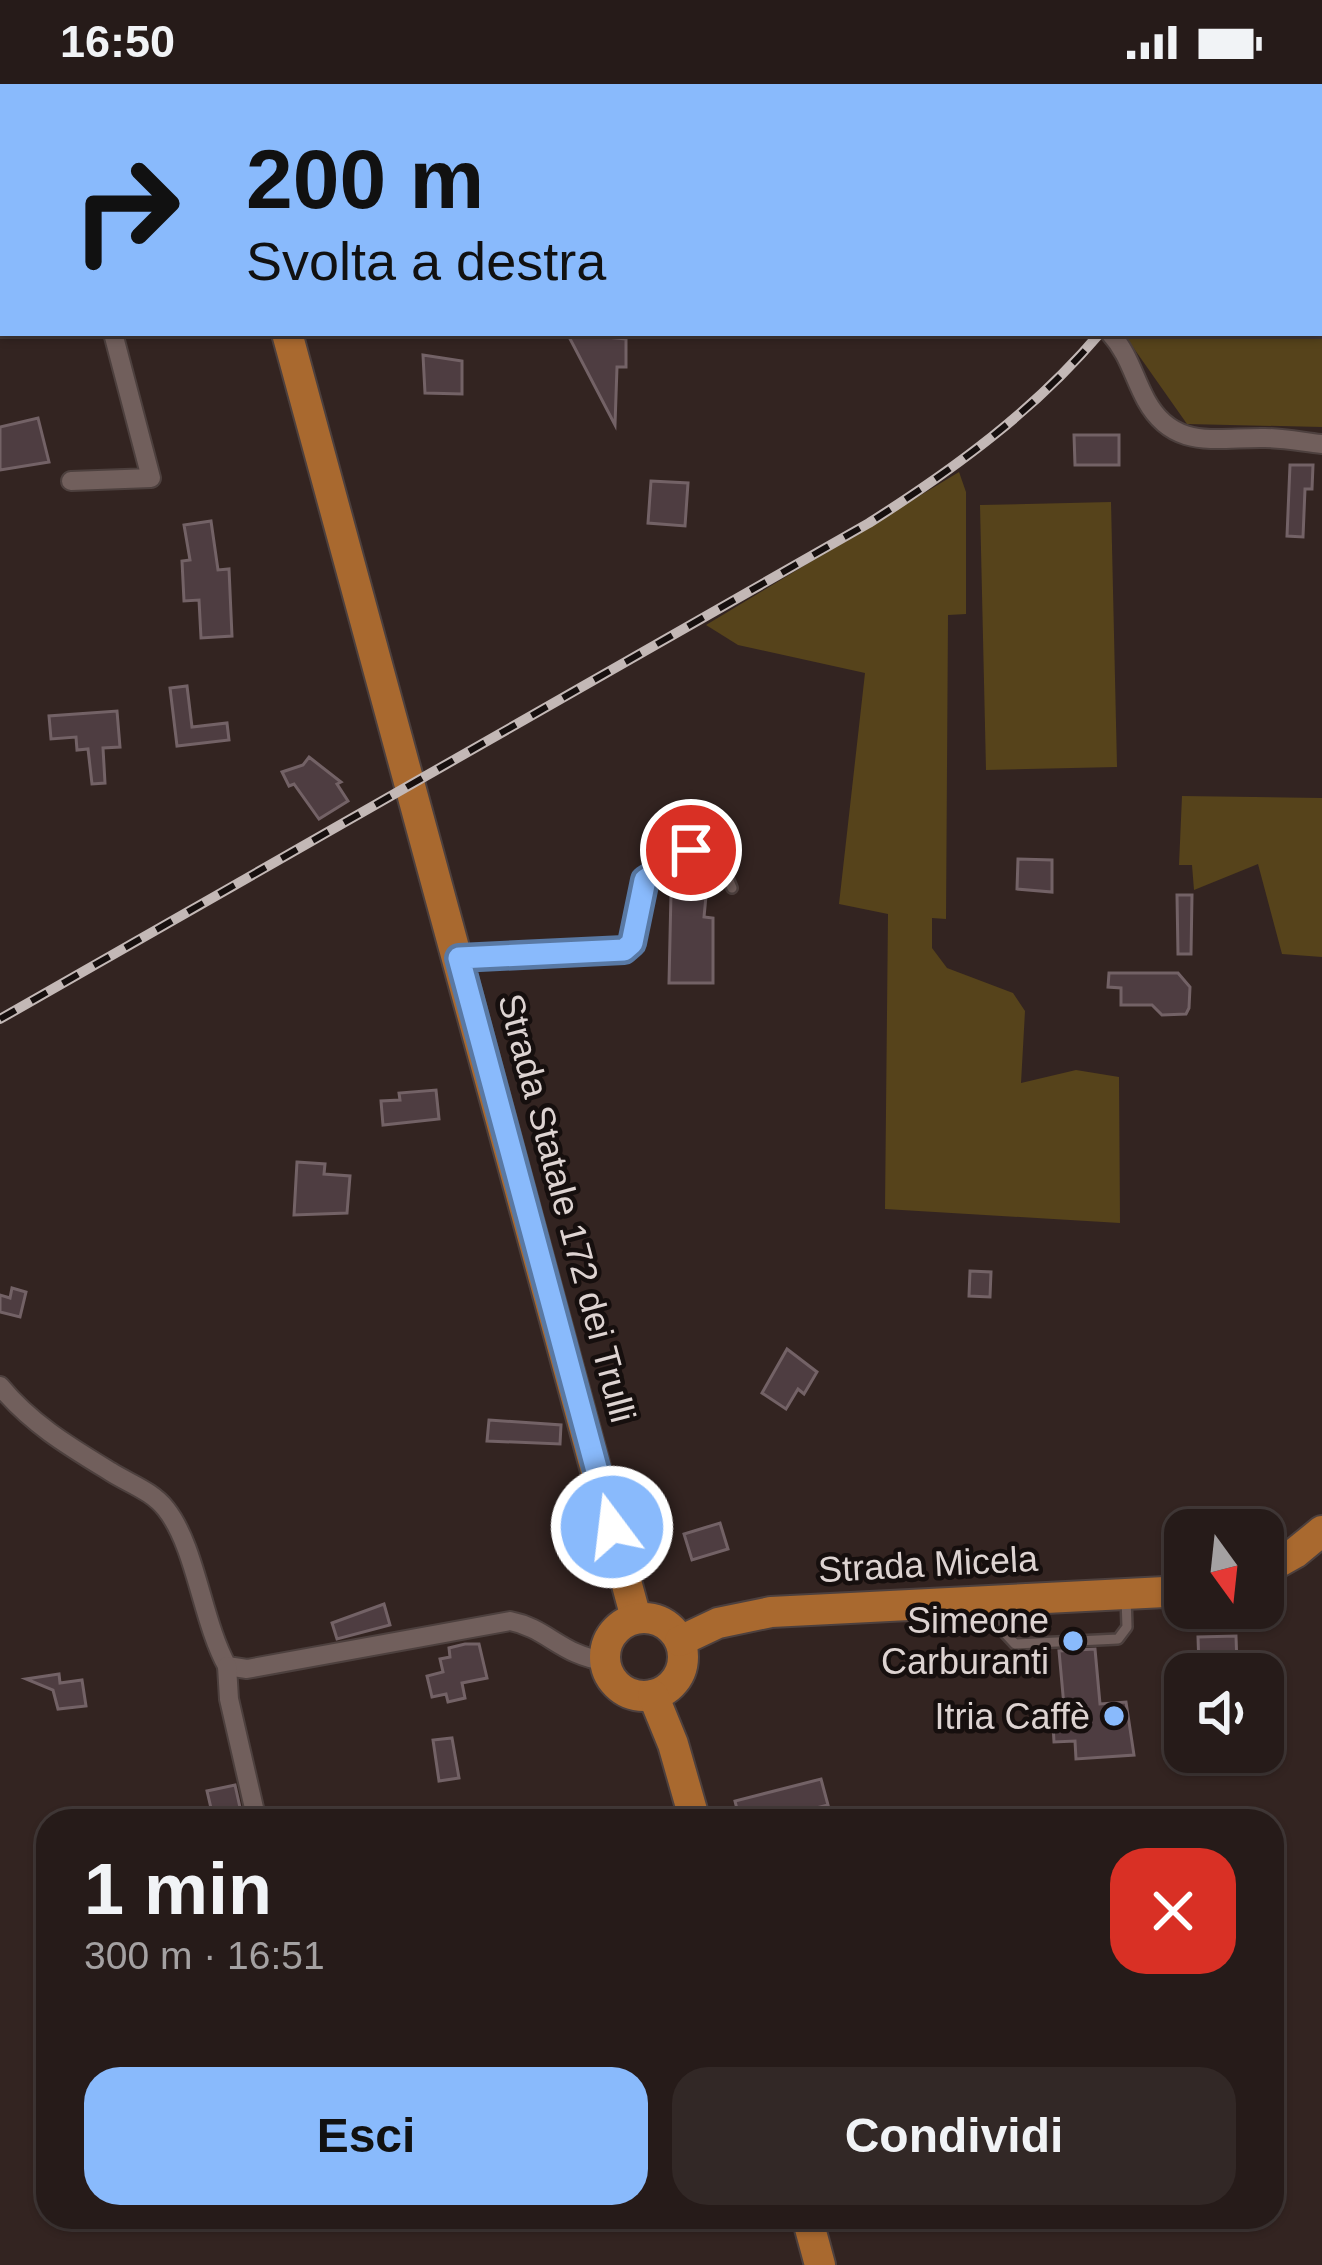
<!DOCTYPE html>
<html lang="it">
<meta charset="utf-8">
<style>
body{margin:0;font-family:Arial,sans-serif;background:#322826;color:#f1f3f6;height:100vh;display:flex;flex-direction:column;font-size:45px;white-space:nowrap}
*{box-sizing:border-box;margin:0}
p{font-size:39px;color:#a4a1a2}
.icon{flex:none;width:66px;height:66px;fill:none;stroke:currentColor;stroke-width:2;stroke-linecap:round;stroke-linejoin:round}
.map{position:relative;flex:1;overflow:hidden}
.details{position:absolute;left:36px;top:1725px;width:1248px;height:420px;display:flex;flex-direction:column;background:#261b19;border-radius:36px;box-shadow:0 3px 9px #0004,0 0 0 3px #423938}
.details>*{flex:none}
.hud{position:absolute;left:0px;top:0px;width:1323px;height:252px;box-shadow:0 3px 9px #0004,0 0 0 3px #423938;background:#89bafc;color:#111;overflow:hidden}
.needle{width:78px;rotate:165deg}
.fabs{position:absolute;left:1164px;top:1425px;display:grid;gap:24px}
.fabs a{display:grid;place-items:center;width:120px;height:120px;border-radius:24px;background:#261b19;box-shadow:0 3px 9px #0004,0 0 0 3px #423938;font-size:60px}
.pin{position:absolute;display:grid;place-items:center;width:102px;height:102px;color:#fff;margin:-51px;border:6px solid #fff;border-radius:50%;box-shadow:0 3px 12px #0007}
.me{position:absolute;width:132px;margin:-66px;rotate:345deg;stroke-linejoin:round;filter:drop-shadow(0 0 9px #0008)}
.turn{display:flex;align-items:center;gap:42px;height:252px;padding:0 48px;font-size:54px}
.turn .icon{width:156px;height:156px;stroke-width:2.5}
.turn b{display:block;font-size:84px;line-height:102px}
.round{display:grid;place-items:center;flex:none;width:126px;height:126px;border-radius:36px;background:#322826}
.summary{display:flex;align-items:center;justify-content:space-between;height:204px;padding:0 48px}
h1{font-size:72px;font-weight:700;line-height:90px}
.button{display:flex;gap:24px;margin-top:auto;padding:24px 48px}
.button a{flex:1;height:138px;border-radius:36px;background:#89bafc;color:#111;font-size:48px;font-weight:700;line-height:138px;text-align:center}
.button a+a{background:#322826;color:#f1f3f6}
.status{display:flex;justify-content:space-between;align-items:center;height:84px;padding:0 60px;background:#261b19;direction:ltr}
.status svg{height:33px;fill:currentColor}
.map>svg:first-child{display:block}
.green{fill:#56431b}
.building{fill:#4e3d41;stroke:#736266;stroke-width:3}
.lines{fill:none;stroke-linecap:round;stroke-linejoin:round}
.service-casing{stroke:#4d403e;stroke-width:14}
.minor-casing{stroke:#4d403e;stroke-width:22}
.primary-casing{stroke:#4d403e;stroke-width:34}
.service{stroke:#715f5c;stroke-width:9}
.minor{stroke:#715f5c;stroke-width:18}
.primary{stroke:#a9692f;stroke-width:30}
.rail-casing{stroke:#c3b8b6;stroke-width:10}
.rail{stroke:#160f0e;stroke-width:6;stroke-dasharray:18;stroke-linecap:butt}
.route-casing{stroke:#5979a4;stroke-width:30}
.route{stroke:#89bafc;stroke-width:21}
.poi-dot{fill:#89bafc;stroke:#160f0e;stroke-width:4.5}
.labels{text-anchor:middle;dominant-baseline:central;stroke-width:9;stroke-linejoin:round;paint-order:stroke}
.street-label{font-size:36px;fill:#ddd3d1;stroke:#160f0e}
.poi-label{font-size:36px;fill:#ddd3d1;stroke:#160f0e;text-anchor:end}
</style>
<div class="status"><b>16:50</b><svg viewBox="0 0 49 12"><path d="M0 12V9h3v3zM5 12V6h3v6zM10 12V3h3v9zM15 12V0h3v12zM26 1h20v11H26zM47 4h2v5h-2z"/></svg></div>
<div class="map">
<svg width="1322" height="2181" viewBox="0 0 1322 2181">
<rect width="100%" height="100%" fill="#332421"/>
<g class="green">
<path d="M823,0H1241L824,3Z"/>
<path d="M1254,0H1322V343L1187,340L1123,249H1320V3H1253Z"/>
<path d="M959,388L966,408V530L948,531L946,835L932,834V864L947,884L1013,909L1025,927L1021,999L1076,986L1119,993L1120,1139L885,1125L888,830L839,820L865,589L738,561L706,541Z"/>
<path d="M1111,418L1117,683L986,686L980,421Z"/>
<path d="M1182,712L1322,714V873L1282,870L1258,780L1194,806L1192,781H1179Z"/>
</g>
<g class="building">
<path d="M567,249L626,255V283H617L615,341Z"/>
<path d="M423,271L462,277V310L425,309Z"/>
<path d="M38,334L49,378L0,386V343Z"/>
<path d="M1074,351H1119V381H1075Z"/>
<path d="M1290,381H1313L1312,405H1305L1303,453L1287,452Z"/>
<path d="M651,397L688,399L685,442L648,439Z"/>
<path d="M211,437L218,486L229,485L232,552L201,554L199,516L184,517L182,477L190,476L184,441Z"/>
<path d="M187,602L192,643L227,639L229,656L177,662L170,604Z"/>
<path d="M117,627L120,663L103,664L105,699L92,700L88,665L77,666L76,653L51,655L49,632Z"/>
<path d="M309,673L341,698L337,700L348,717L319,735L294,700L289,702L282,688L303,681Z"/>
<path d="M1018,775L1052,776V808L1017,805Z"/>
<path d="M671,809L706,812L704,833L713,834V899H669Z"/>
<path d="M1177,811H1192L1191,870H1178Z"/>
<path d="M1109,889H1178L1190,903L1189,924L1186,930L1162,931L1152,921H1121V904L1108,903Z"/>
<path d="M436,1006L439,1035L383,1041L381,1017L400,1016L399,1009Z"/>
<path d="M297,1078L325,1080L324,1090L350,1092L347,1129L294,1131Z"/>
<path d="M970,1187L991,1188L990,1213L969,1212Z"/>
<path d="M12,1204L26,1208L20,1233L0,1228V1211L10,1214Z"/>
<path d="M787,1265L817,1288L804,1310L798,1305L786,1325L762,1309Z"/>
<path d="M489,1336L561,1341L560,1360L487,1357Z"/>
<path d="M720,1439L728,1465L692,1476L684,1450Z"/>
<path d="M384,1520L390,1541L337,1555L332,1539Z"/>
<path d="M1236,1552L1237,1581L1199,1582L1198,1553Z"/>
<path d="M465,1560H479L487,1594L462,1599L465,1614L448,1618L446,1610L432,1613L427,1592L443,1588L440,1575L450,1573L449,1564Z"/>
<path d="M1095,1565L1100,1620L1126,1618L1134,1671L1076,1675L1075,1657L1054,1658L1052,1622H1064L1059,1567Z"/>
<path d="M59,1590L60,1599L82,1596L86,1622L58,1625L53,1606L26,1595Z"/>
<path d="M452,1654L459,1694L439,1697L433,1656Z"/>
<path d="M821,1695L828,1721L765,1737H740L735,1717Z"/>
<path d="M235,1701L243,1737H214L207,1707Z"/>
</g>
<g class="lines">
<defs>
<g id="service">
<path d="M465,874L624,866L632,859L645,796L691,766L717,768L732,804"/>
<path d="M1000,1520L1003,1547L1015,1560L1118,1555L1127,1543L1126,1513"/>
</g>
<g id="minor">
<path d="M796,0L798,3"/>
<path d="M1110,249C1129,270 1133,292 1146,316C1174,367 1216,353 1265,354C1284,354 1303,358 1322,360"/>
<path d="M71,397L151,394L113,249"/>
<path d="M0,1302C31,1340 70,1363 111,1388C130,1400 152,1407 166,1425C196,1463 202,1537 227,1582L247,1585L510,1537C547,1544 562,1572 605,1577"/>
<path d="M227,1582L229,1615L257,1737"/>
</g>
<g id="primary">
<path d="M14,0L19,3"/>
<path d="M287,249L636,1534"/>
<path d="M1263,1487L1295,1469L1322,1447"/>
<circle cx="644" cy="1573" r="39"/>
<path d="M680,1557L718,1539L771,1528L1185,1507"/>
<path d="M653,1611L673,1660L695,1737"/>
<path d="M807,2133L820,2181"/>
</g>
</defs>
<use href="#service" class="service-casing"/>
<use href="#minor" class="minor-casing"/>
<use href="#primary" class="primary-casing"/>
<use href="#service" class="service"/>
<use href="#minor" class="minor"/>
<use href="#primary" class="primary"/>
<defs>
<g id="rail">
<path d="M1246,3L1247,0"/>
<path d="M0,935L869,439C954,385 1035,326 1100,249"/>
</g>
</defs>
<use href="#rail" class="rail-casing"/>
<use href="#rail" class="rail"/>
</g>
<g class="lines">
<defs>
<path id="route" d="M612,1443L459,874L624,866L632,859L645,796L691,766"/>
</defs>
<use href="#route" class="route-casing"/>
<use href="#route" class="route"/>
</g>
<g class="poi-dot">
<circle cx="1073" cy="1557" r="12"/>
<circle cx="1114" cy="1632" r="12"/>
</g>
<g class="labels">
<g class="street-label">
<text transform="translate(567 1124) rotate(75)">Strada Statale 172 dei Trulli</text>
<text transform="translate(928 1480) rotate(-3)">Strada Micela</text>
</g>
<g class="poi-label">
<text x="1049" y="1536">Simeone<tspan x="1049" dy="41">Carburanti</tspan></text>
<text x="1090" y="1632">Itria Caffè</text>
</g>
</g>
</svg>
<div class="fabs">
<a><svg class="needle" viewBox="-14 -14 28 28"><path d="M0-13l5 13h-10z" fill="#e53935"/><path d="M0 13l5-13h-10z" fill="#a4a1a2"/></svg></a>
<a><svg class="icon" aria-label="sound" viewBox="0 0 24 24"><path d="M4 9h4l5-4v14l-5-4H4zM17 9q2 3 0 6"/></svg></a>
</div>
<div class="pin" style="left:691px;top:766px;background:#d93025"><svg class="icon" aria-label="arrive" viewBox="0 0 24 24"><path d="M6 21V4h12l-3 4 3 4H6"/></svg></div>
<svg class="me" style="left:612px;top:1443px" viewBox="-20 -20 40 40"><circle r="17" fill="#89bafc" stroke="#fff" stroke-width="3"/><path d="M0-11L8 9 0 5-8 9z" fill="#fff"/></svg>
<div class="hud">
<div class="turn"><svg class="icon" aria-label="right" viewBox="0 0 24 24"><path d="M7 20v-9h11M14 6l5 5-5 5"/></svg><div><b>200 m</b>Svolta a destra</div></div>
</div>
<section class="details">
<div class="summary"><div><h1>1 min</h1><p>300 m · 16:51</p></div><a class="round" style="background:#d93025;color:#fff"><svg class="icon" aria-label="close" viewBox="0 0 24 24"><path d="M6 6l12 12M18 6L6 18"/></svg></a></div>
<div class="button"><a>Esci</a><a>Condividi</a></div>
</section>
</div>
